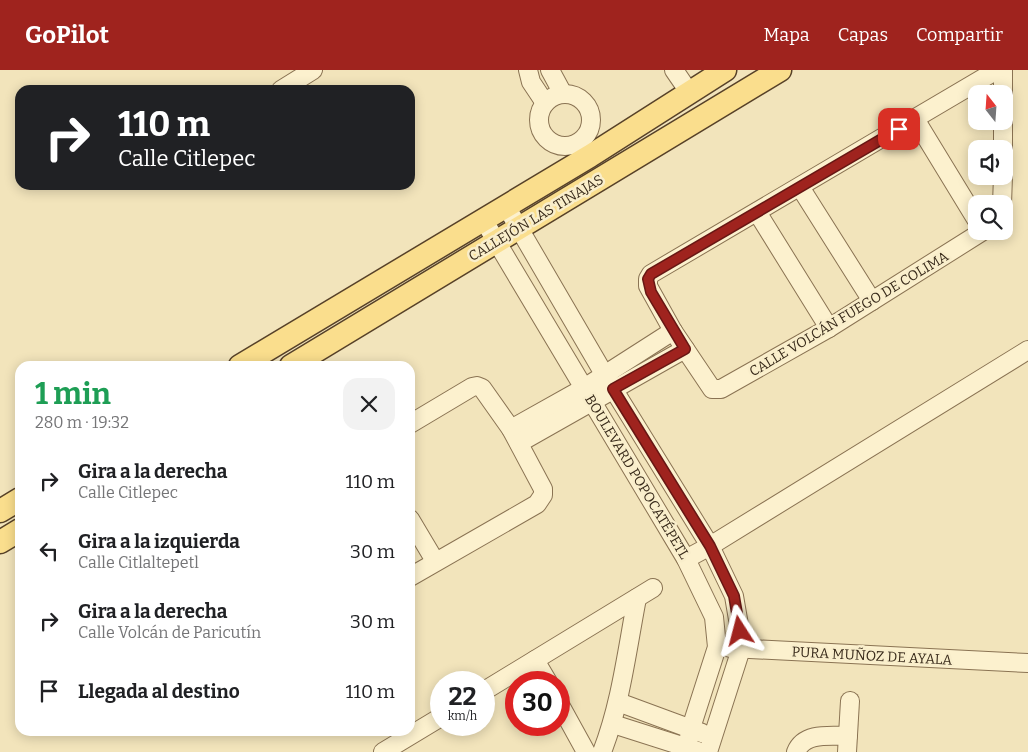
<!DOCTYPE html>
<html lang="es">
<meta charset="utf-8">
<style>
body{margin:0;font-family:Bitter,serif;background:#f2f2f2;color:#202124;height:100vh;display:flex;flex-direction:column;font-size:19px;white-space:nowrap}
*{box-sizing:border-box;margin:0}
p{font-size:16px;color:#757577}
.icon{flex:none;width:28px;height:28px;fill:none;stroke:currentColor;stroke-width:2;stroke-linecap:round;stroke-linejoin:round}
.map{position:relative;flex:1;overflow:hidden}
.drawer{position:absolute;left:15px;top:291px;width:400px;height:375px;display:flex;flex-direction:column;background:#fff;border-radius:15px;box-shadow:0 2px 12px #0003}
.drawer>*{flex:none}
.hud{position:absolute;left:15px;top:15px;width:400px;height:105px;border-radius:15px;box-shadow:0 2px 12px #0003;background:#202124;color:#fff;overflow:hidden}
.needle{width:32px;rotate:343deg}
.controls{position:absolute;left:968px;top:15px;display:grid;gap:10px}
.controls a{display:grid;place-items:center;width:45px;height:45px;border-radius:10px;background:#fff;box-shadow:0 2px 12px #0003;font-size:25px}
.speed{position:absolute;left:430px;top:601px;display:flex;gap:10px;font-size:25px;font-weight:700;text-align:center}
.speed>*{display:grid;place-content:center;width:65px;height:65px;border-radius:50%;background:#fff;box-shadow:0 2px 12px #0003;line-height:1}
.speed small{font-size:12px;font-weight:400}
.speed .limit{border:8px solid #d22;background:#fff;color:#111}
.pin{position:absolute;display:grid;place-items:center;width:42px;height:42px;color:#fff;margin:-21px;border-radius:10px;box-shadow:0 2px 8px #0006}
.me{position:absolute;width:55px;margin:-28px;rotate:351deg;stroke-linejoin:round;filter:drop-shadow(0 0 4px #0008)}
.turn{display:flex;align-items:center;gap:18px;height:105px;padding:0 20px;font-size:22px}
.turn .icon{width:65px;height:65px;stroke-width:2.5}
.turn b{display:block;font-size:35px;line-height:42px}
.round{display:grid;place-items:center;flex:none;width:52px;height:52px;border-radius:15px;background:#f2f2f2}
.head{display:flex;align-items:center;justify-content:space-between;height:85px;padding:0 20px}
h1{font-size:30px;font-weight:700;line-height:38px;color:#1e9e55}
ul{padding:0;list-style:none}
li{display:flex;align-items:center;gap:15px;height:70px;padding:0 20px}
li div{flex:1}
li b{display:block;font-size:19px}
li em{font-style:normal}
header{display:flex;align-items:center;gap:30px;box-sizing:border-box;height:70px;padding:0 25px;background:#9f231e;color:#fff}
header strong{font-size:24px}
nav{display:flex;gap:28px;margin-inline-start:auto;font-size:18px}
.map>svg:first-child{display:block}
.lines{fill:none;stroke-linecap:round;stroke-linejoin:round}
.minor-casing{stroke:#8a7353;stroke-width:20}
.major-casing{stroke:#574128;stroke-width:25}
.minor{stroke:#fcf1ce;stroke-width:18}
.major{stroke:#fade8d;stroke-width:22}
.route-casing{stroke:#671714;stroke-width:12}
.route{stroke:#9f231e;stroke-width:9}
.labels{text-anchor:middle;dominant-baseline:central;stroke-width:5;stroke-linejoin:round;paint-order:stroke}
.street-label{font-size:14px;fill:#382a1a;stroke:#f9eecb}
</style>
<header>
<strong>GoPilot</strong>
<nav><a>Mapa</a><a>Capas</a><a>Compartir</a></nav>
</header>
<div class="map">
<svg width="1028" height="682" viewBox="0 0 1028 682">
<rect width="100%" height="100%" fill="#f2e4bb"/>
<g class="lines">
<defs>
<g id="minor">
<path d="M528,0L531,12L545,33"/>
<path d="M550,0L563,24"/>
<path d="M674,0L689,22"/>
<path d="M281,20L313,0"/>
<path d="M1003,24V0"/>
<circle cx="565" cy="50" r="26"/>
<path d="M915,49L976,149"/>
<path d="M1003,79V51"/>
<path d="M800,117L872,231"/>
<path d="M1002,134L1003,106"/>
<path d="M506,136L604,304L710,476L734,526L740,561L741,579L708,682"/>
<path d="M757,142L829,258"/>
<path d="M483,149L686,489L714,547L717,577L691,658L686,682"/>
<path d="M983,161L829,258L721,319H712L673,261L648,216V209L651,204L997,0"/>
<path d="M410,354L472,317L477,316L482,318L511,359L543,419V425L537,434L410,507"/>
<path d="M511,359L584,318L673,261"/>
<path d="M519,373L685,279"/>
<path d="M410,449L435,491"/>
<path d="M686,489L710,476L1028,280"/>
<path d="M730,578L1028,593"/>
<path d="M535,590L548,612"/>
<path d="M484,621L653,518"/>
<path d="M618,632L702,663"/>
<path d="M559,633L586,682"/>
<path d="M613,654L698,681"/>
<path d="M383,682L441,647"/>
<path d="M602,682C621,633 627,580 637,528"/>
<path d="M796,682C804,662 830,666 848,666"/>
<path d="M847,682L850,631"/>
</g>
<g id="major">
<path d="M240,296L590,86L725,0"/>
<path d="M291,296L780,0"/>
<path d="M0,441L20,429"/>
<path d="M0,472L20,460"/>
</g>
</defs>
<use href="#minor" class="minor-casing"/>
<use href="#major" class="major-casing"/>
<use href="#minor" class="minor"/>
<use href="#major" class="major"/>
</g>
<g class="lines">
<defs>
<path id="route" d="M740,561L734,526L710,476L613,319L685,279L651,222L648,209L651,204L899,59"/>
</defs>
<use href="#route" class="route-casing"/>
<use href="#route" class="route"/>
</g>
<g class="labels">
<g class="street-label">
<text transform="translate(536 148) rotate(-31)">CALLEJÓN LAS TINAJAS</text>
<text transform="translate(849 244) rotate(-31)">CALLE VOLCÁN FUEGO DE COLIMA</text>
<text transform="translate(637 407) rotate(59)">BOULEVARD POPOCATÉPETL</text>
<text transform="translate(872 586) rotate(3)">PURA MUÑOZ DE AYALA</text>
</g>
</g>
</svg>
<div class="controls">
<a><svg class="needle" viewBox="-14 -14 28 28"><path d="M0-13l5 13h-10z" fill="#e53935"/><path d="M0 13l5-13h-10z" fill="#757577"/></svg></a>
<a><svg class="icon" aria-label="sound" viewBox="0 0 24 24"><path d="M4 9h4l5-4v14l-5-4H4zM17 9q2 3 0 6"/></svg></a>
<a><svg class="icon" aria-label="search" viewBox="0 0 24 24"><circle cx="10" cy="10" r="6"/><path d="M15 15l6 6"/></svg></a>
</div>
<div class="speed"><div>22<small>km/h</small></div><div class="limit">30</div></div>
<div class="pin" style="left:899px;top:59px;background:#d93025"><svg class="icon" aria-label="arrive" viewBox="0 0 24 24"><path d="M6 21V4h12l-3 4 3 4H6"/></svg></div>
<svg class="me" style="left:740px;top:561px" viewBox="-20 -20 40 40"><path d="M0-17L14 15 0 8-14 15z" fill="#9f231e" stroke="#fff" stroke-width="4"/></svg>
<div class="hud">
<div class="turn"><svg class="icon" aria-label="right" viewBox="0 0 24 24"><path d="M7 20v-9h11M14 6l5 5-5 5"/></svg><div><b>110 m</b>Calle Citlepec</div></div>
</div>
<section class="drawer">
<div class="head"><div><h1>1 min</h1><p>280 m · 19:32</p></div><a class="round"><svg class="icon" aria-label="close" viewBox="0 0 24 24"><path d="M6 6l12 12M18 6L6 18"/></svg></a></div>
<ul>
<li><svg class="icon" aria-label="right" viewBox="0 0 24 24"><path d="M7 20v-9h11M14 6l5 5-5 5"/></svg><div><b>Gira a la derecha</b><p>Calle Citlepec</p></div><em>110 m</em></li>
<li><svg class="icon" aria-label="left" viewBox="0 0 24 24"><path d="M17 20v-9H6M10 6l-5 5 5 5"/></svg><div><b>Gira a la izquierda</b><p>Calle Citlaltepetl</p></div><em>30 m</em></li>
<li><svg class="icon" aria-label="right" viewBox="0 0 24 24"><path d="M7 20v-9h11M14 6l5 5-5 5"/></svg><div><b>Gira a la derecha</b><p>Calle Volcán de Paricutín</p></div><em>30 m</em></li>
<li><svg class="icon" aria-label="arrive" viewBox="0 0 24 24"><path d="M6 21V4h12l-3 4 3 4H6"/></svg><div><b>Llegada al destino</b></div><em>110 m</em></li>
</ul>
</section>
</div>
